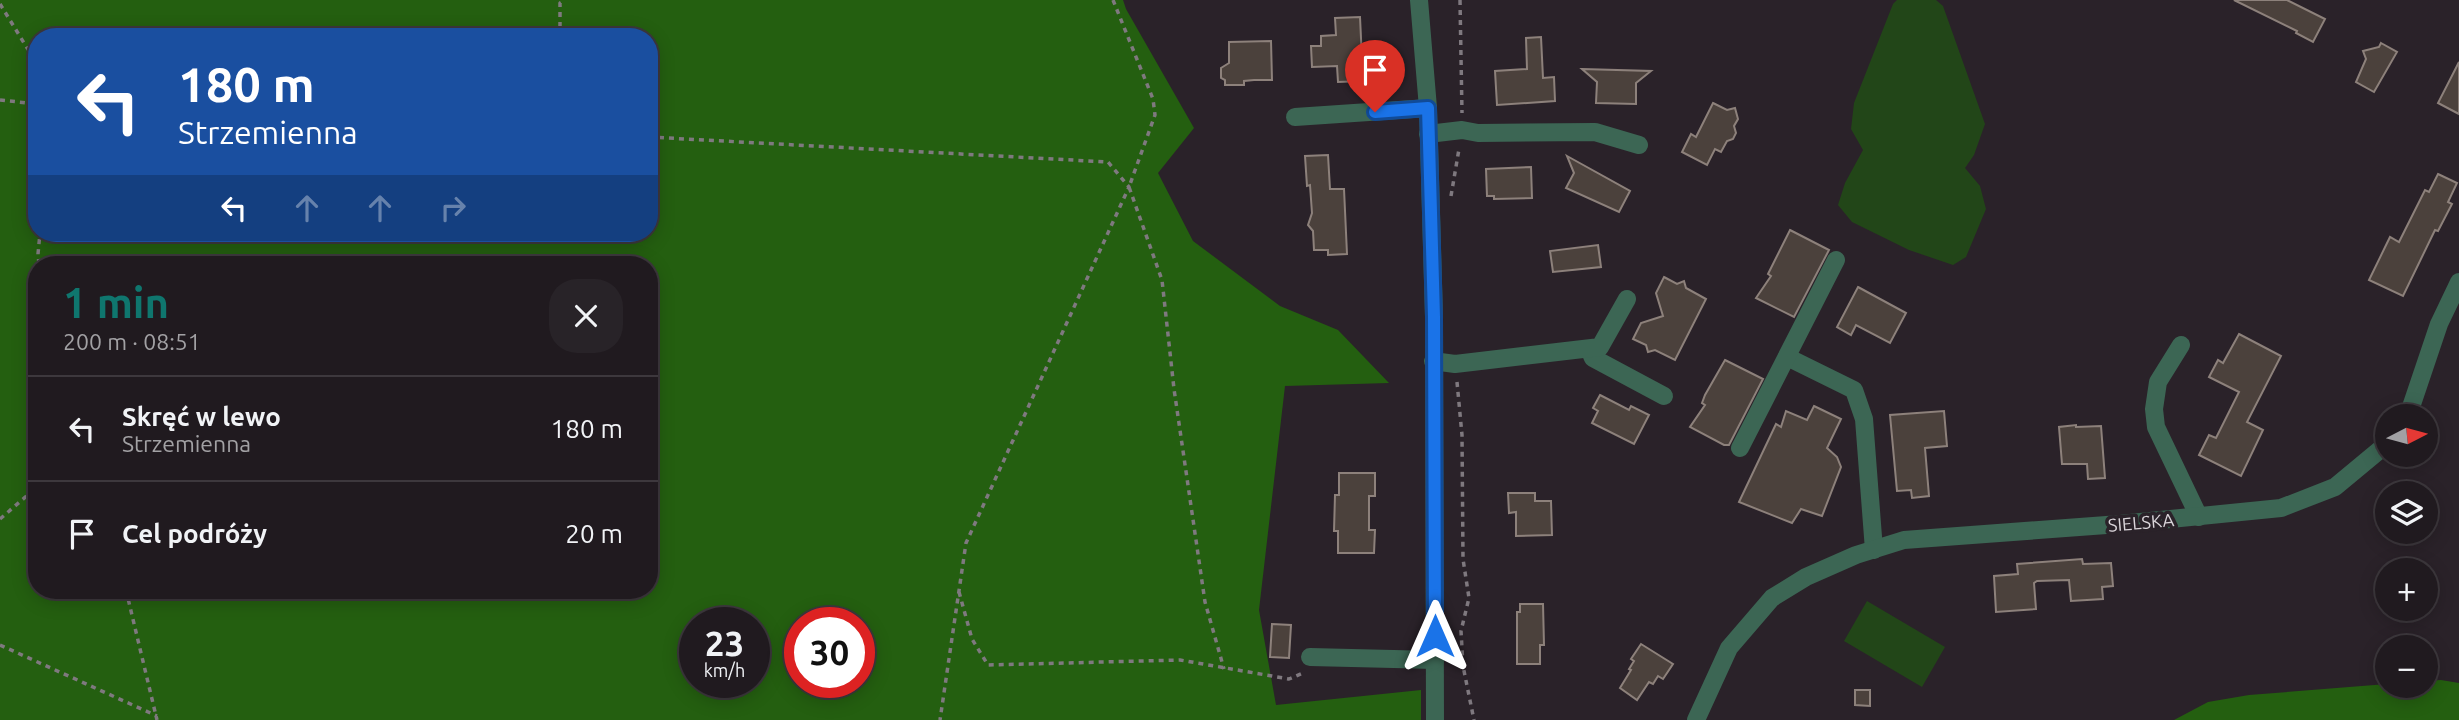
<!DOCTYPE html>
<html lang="pl">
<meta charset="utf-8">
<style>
body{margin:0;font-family:Ubuntu,sans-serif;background:#282328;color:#f1f3f6;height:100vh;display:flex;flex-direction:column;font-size:26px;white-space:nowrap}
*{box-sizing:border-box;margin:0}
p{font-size:23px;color:#a2a1a4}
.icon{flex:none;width:38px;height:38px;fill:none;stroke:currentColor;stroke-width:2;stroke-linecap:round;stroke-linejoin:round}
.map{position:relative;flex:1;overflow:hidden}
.details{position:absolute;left:28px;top:256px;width:630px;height:343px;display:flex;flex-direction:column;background:#201a1f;border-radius:28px;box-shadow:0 4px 18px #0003,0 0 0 2px #3d383d}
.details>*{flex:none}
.guide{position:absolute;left:28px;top:28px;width:630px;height:214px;border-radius:28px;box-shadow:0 4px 18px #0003,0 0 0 2px #3d383d;background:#1a4fa0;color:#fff;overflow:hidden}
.needle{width:46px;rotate:84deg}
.controls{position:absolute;left:2375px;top:404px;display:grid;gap:14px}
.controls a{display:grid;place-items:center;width:63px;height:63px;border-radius:50%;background:#201a1f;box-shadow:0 4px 18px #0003,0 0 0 2px #3d383d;font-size:35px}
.speed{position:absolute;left:679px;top:607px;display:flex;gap:14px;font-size:35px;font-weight:700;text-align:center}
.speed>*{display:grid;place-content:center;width:91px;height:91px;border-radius:50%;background:#201a1f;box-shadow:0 4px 18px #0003,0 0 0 2px #3d383d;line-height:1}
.speed small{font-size:18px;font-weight:400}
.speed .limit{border:10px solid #d22;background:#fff;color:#111}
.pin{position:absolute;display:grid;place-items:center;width:60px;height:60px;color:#fff;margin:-72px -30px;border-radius:50% 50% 50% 0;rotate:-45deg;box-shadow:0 0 7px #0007}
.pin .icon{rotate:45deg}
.me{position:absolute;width:77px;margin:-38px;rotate:0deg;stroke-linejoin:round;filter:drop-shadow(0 0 5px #0008)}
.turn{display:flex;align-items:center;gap:24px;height:147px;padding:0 35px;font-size:32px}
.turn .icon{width:91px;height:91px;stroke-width:2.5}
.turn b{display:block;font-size:49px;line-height:60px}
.lanes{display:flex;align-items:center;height:66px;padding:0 35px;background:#0003;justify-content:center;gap:35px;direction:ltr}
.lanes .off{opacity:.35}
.round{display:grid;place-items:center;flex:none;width:74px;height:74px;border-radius:28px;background:#282328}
.headline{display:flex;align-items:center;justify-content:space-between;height:119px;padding:0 35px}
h1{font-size:42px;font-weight:700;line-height:52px;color:#0f766e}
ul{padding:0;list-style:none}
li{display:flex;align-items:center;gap:21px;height:105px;padding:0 35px;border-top:2px solid #3d383d}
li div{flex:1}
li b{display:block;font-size:26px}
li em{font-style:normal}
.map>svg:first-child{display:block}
.green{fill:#224618}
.forest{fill:#245f10;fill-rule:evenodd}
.building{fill:#4b413c;stroke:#8d817b;stroke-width:2}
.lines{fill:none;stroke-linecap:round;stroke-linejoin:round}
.path{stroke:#7f797f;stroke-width:3.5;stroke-dasharray:5 5;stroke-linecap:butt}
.minor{stroke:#3c6654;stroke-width:18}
.route-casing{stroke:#114b97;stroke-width:18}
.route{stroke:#1a73e8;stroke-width:12}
.labels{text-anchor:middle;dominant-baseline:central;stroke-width:7;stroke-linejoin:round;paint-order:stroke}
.street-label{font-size:18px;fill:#dad5da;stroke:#2a2229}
</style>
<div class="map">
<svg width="2459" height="720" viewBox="0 0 2459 720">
<rect width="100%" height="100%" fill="#2a2229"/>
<g class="green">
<path d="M1897,0H1936L1943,6L1985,124L1974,155L1965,168L1980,186L1986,209L1966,257L1953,265L1909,250L1852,222L1838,205L1845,183L1863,150L1851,129L1854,103L1893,4Z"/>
<path d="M1867,601L1945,647L1922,687L1844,641Z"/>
</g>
<g class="forest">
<path d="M0,0H1123L1126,9L1194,128L1158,173L1193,241L1280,306L1338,330L1389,383L1285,386L1259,610L1276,705L1421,690V720H0ZM37,37H649V233H37ZM37,264H649V590H37ZM695,623H754V682H695ZM800,623H859V682H800Z"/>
<path d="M2441,680L2459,683V720H2174L2208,702L2249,695L2387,684V686H2426V681Z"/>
</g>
<g class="building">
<path d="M2234,0H2287L2325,19L2313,42L2296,33L2297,31Z"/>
<path d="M1360,17L1363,81L1338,82L1337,66L1312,67L1311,46H1321V36L1336,35L1335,18Z"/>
<path d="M1541,37L1543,78L1554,77L1555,101L1497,105L1495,71L1527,69L1526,38Z"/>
<path d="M1271,41L1272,80H1254L1244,81V85H1225V80L1221,78V68L1229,63V42Z"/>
<path d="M2381,43L2397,52L2374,92L2356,82L2366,59L2363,51L2379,47Z"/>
<path d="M2459,62V114L2438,103Z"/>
<path d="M1582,69L1651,71L1636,83V104L1596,103L1597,82Z"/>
<path d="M1713,103L1727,110L1735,108L1738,119L1734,126L1736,133L1733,139L1727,141L1721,152L1715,149L1707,165L1682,152L1691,134L1696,137Z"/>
<path d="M1328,155L1330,189H1344L1347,254L1328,255V250H1314L1313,231L1308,225L1312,213L1310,185L1307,186L1305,156Z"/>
<path d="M1567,156L1630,191L1619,212L1566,188L1574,173Z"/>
<path d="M1531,167L1532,198L1494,199V196H1487L1486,169Z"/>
<path d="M2438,174L2457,183L2448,202L2452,204L2438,231L2435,230L2403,296L2369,280L2390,237L2399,242L2425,190L2429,192Z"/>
<path d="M1790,230L1829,250L1794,317L1756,298L1771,276L1768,274Z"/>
<path d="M1598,245L1601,267L1553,272L1550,251Z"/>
<path d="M1664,277L1677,284L1684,281L1686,288L1706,299L1675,360L1655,350L1648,352L1646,345L1633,339L1641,323L1663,316L1656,293Z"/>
<path d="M1858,287L1906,313L1890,343L1856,325L1851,335L1837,327Z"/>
<path d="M2239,334L2281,356L2247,422L2263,430L2241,476L2199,455L2209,435L2216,438L2239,392L2209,377L2218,360L2223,363Z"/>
<path d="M1725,360L1763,379L1729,445H1724L1690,427L1705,405L1702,403L1705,395Z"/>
<path d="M1600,395L1629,410L1631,406L1649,415L1634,444L1592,423L1598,411L1593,408Z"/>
<path d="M1814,406L1841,419L1827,448L1837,457L1841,467L1822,516L1801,509L1792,523L1739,502L1776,424L1781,427L1786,411L1807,420Z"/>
<path d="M1944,411L1947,446L1925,448L1929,496L1912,498L1911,490L1897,491L1890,415Z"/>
<path d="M2076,425V427L2101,426L2105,478L2088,479L2087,464H2062L2059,427Z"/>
<path d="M1339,473H1375V496H1369V530H1375L1374,553H1338V531H1334L1335,495H1339Z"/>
<path d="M1508,493H1535V501H1551L1552,535L1516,536V512L1509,513Z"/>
<path d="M2082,559L2083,564L2111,563L2113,586L2102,587L2103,599L2071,601L2069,580L2037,581L2034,583L2036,609L1996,612L1994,576L2018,574L2017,564Z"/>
<path d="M1520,604H1543L1544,645H1540V664H1517V612H1520Z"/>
<path d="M1272,624L1291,625L1289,658L1270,657Z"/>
<path d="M1641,644L1673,664L1663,679L1658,676L1653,684L1649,682L1637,700L1620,688L1631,670L1629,669L1634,661L1631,659Z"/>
<path d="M1855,690H1870V706L1855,705Z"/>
</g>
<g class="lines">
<g class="path">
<path d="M1113,0L1153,99L1155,115L1129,187L1162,280L1174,389L1205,602L1224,669"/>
<path d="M1460,0L1462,113"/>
<path d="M0,4L37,64"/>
<path d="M560,37V3L565,0"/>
<path d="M0,100L37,104"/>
<path d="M649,137L1108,162L1129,187L966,543L940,720"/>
<path d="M1451,196L1459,149"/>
<path d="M39,264L38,254L40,233"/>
<path d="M1457,382L1462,435L1463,559L1469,598L1461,631L1463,666L1474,720"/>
<path d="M0,519L37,487"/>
<path d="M126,590L157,720"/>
<path d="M959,592L972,639L988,665L1180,660L1289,679L1303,673"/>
<path d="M0,645L157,716"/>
</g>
<g class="minor">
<path d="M1419,0L1428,108L1434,317L1435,720"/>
<path d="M1295,117L1428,108"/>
<path d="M1428,134L1462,130L1478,133L1595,132L1639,145"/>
<path d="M2181,345L2158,382L2154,409L2156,427L2199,517"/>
<path d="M1589,349L1593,358L1664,396"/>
<path d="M1787,357L1854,390L1864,419L1874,550"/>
<path d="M1433,361L1455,364L1600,347L1627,299"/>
<path d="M2405,416L2410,410L2439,324L2459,282"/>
<path d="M1740,448L1836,260"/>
<path d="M1310,657L1435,660"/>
<path d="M1696,720L1729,648L1772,598L1806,577L1856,555L1904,540L2120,524L2281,508L2335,487L2382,448L2387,441"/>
</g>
</g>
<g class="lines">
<defs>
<path id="route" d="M1375,112L1428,108L1434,317L1435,636"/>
</defs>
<use href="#route" class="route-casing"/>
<use href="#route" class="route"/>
</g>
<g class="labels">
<g class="street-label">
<text transform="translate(2141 522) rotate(-5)">SIELSKA</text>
</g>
</g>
</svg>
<div class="controls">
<a><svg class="needle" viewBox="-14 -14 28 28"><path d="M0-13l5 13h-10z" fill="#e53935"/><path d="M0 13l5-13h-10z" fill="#a2a1a4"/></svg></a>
<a><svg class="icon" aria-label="layers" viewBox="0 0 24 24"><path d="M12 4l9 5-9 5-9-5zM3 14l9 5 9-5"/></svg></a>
<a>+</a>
<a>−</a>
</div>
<div class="speed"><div>23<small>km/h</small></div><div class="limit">30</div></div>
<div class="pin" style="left:1375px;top:112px;background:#d93025"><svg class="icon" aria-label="arrive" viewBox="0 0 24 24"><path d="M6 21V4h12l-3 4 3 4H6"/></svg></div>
<svg class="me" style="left:1435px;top:636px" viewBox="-20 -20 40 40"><path d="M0-17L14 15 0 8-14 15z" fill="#1a73e8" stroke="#fff" stroke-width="4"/></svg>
<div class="guide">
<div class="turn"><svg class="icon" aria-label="left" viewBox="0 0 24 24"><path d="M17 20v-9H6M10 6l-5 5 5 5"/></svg><div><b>180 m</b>Strzemienna</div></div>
<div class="lanes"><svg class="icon" aria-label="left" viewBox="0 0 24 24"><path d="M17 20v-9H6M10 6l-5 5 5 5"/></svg><svg class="icon off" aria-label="ahead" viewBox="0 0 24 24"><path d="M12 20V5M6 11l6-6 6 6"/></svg><svg class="icon off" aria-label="ahead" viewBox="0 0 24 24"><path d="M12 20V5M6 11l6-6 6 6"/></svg><svg class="icon off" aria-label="right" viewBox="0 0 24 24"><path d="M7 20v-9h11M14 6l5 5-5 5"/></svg></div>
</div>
<section class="details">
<div class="headline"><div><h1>1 min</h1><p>200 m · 08:51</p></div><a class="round"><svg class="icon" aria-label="close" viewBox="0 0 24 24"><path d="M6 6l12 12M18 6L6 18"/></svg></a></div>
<ul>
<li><svg class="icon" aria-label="left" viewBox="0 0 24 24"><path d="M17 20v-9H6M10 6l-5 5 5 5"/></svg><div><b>Skręć w lewo</b><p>Strzemienna</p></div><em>180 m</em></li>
<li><svg class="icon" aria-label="arrive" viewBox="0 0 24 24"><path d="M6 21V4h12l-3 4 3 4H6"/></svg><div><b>Cel podróży</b></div><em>20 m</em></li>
</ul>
</section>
</div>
